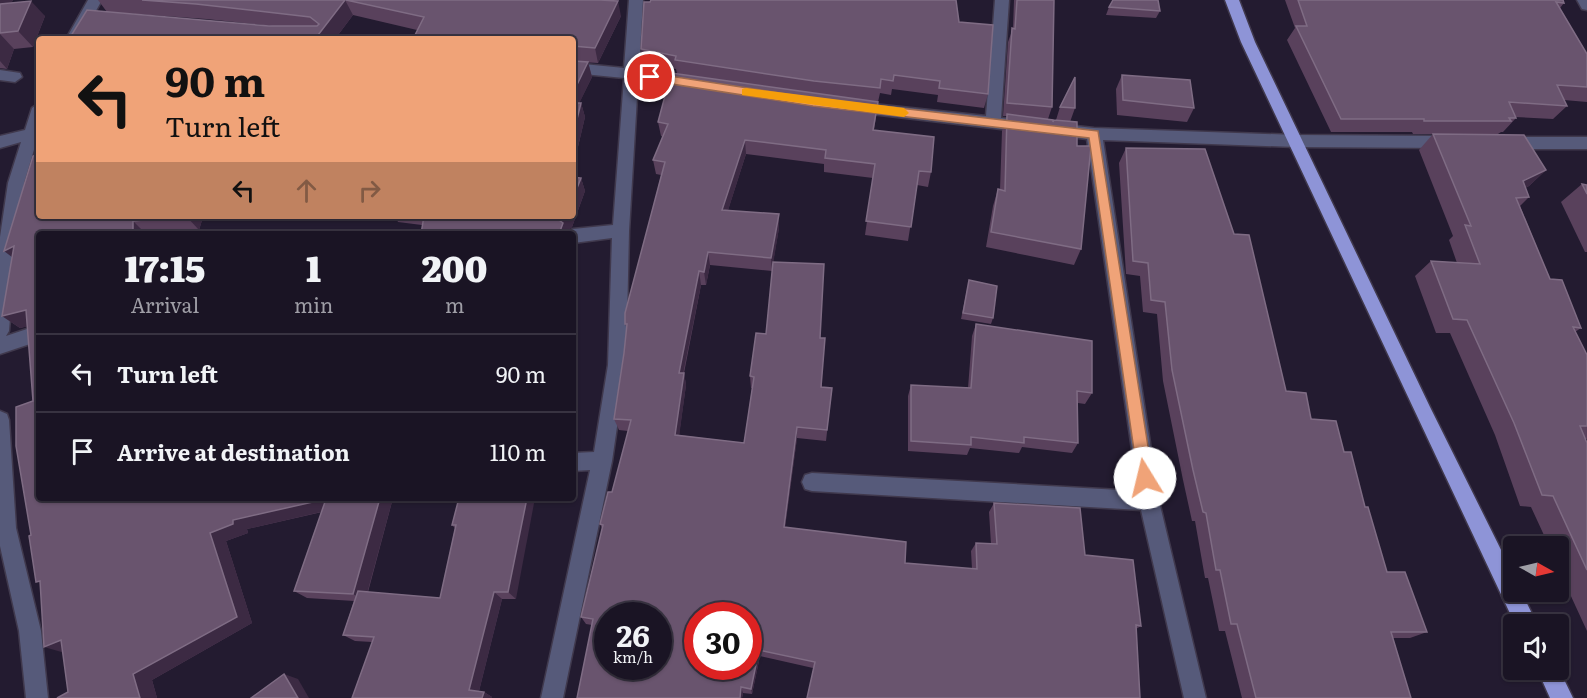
<!DOCTYPE html>
<style>
body{margin:0;font-family:Literata,serif;background:#231d2c;color:#f1f3f6;height:100vh;display:flex;flex-direction:column;font-size:22px;white-space:nowrap}
*{box-sizing:border-box;margin:0}
p{font-size:20px;color:#9f9ea6}
.icon{flex:none;width:33px;height:33px;fill:none;stroke:currentColor;stroke-width:2;stroke-linecap:round;stroke-linejoin:round}
.map{position:relative;flex:1;overflow:hidden}
.sheet{position:absolute;left:36px;top:231px;width:540px;height:270px;display:flex;flex-direction:column;background:#1a1424;border-radius:6px;box-shadow:0 2px 4px #0004,0 0 0 2px #383341}
.sheet>*{flex:none}
.guide{position:absolute;left:36px;top:36px;width:540px;height:183px;border-radius:6px;box-shadow:0 2px 4px #0004,0 0 0 2px #383341;background:#f0a378;color:#111;overflow:hidden}
.needle{width:39px;rotate:98deg}
.tools{position:absolute;left:1503px;top:536px;display:grid;gap:12px}
.tools a{display:grid;place-items:center;width:66px;height:66px;border-radius:6px;background:#1a1424;box-shadow:0 2px 4px #0004,0 0 0 2px #383341;font-size:30px}
.speed{position:absolute;left:594px;top:602px;display:flex;gap:12px;font-size:30px;font-weight:700;text-align:center}
.speed>*{display:grid;place-content:center;width:78px;height:78px;border-radius:50%;background:#1a1424;box-shadow:0 2px 4px #0004,0 0 0 2px #383341;line-height:1}
.speed small{font-size:15px;font-weight:400}
.speed .limit{border:9px solid #d22;background:#fff;color:#111}
.pin{position:absolute;display:grid;place-items:center;width:51px;height:51px;color:#fff;margin:-26px;border:3px solid #fff;border-radius:50%;box-shadow:0 2px 6px #0007}
.me{position:absolute;width:66px;margin:-33px;rotate:351deg;stroke-linejoin:round;filter:drop-shadow(0 0 4px #0008)}
.turn{display:flex;align-items:center;gap:21px;height:126px;padding:0 30px;font-size:27px}
.turn .icon{width:78px;height:78px;stroke-width:2.5}
.turn b{display:block;font-size:42px;line-height:51px}
.lanes{display:flex;align-items:center;height:57px;padding:0 30px;background:#0003;justify-content:center;gap:30px;direction:ltr}
.lanes .off{opacity:.35}
.eta{display:flex;justify-content:space-evenly;align-items:center;height:102px;text-align:center}
.eta b{font-size:36px;font-weight:800;line-height:42px}
ul{padding:0;list-style:none}
li{display:flex;align-items:center;gap:18px;height:78px;padding:0 30px;border-top:2px solid #383341}
li div{flex:1}
li b{display:block;font-size:22px}
li em{font-style:normal}
.map>svg:first-child{display:block}
.lines{fill:none;stroke-linecap:round;stroke-linejoin:round}
.minor-casing{stroke:#40394d;stroke-width:3}
.major-casing{stroke:#40394d;stroke-width:3}
.minor{fill:#565a7a;fill-rule:evenodd}
.major{fill:#8e94d7;fill-rule:evenodd}
.wall{fill:#59415c;fill-rule:evenodd}
.shaded-wall{fill:#3c2a43}
.building{fill:#69546e;stroke:#7f6c84;stroke-width:1.5;fill-rule:evenodd}
.route{fill:#f0a378;stroke:#9c6a4e;stroke-width:1.5}
.slow{fill:#f59e0b}
</style>
<div class="map">
<svg width="1587" height="698" viewBox="0 0 1587 698">
<rect width="100%" height="100%" fill="#231b30"/>
<g class="lines">
<defs>
<g id="minor">
<path d="M88,0H102L80,39H66Z"/>
<path d="M629,0H643L639,70L693,79L700,84L693,89L638,80L629,231L626,365L612,461L563,698H541L590,470L573,471V453L594,452L608,365L612,238L573,243V234H566L573,229L613,225L624,78L573,73V63L624,68Z"/>
<path d="M995,0H1009L1001,118L1094,128L1296,135L1449,136L1454,138L1457,142L1454,146L1449,148L1296,147L1103,140L1159,501L1206,698H1184L1141,510L812,491L805,489L802,482L805,475L812,473L1138,491L1087,139L854,112L847,107L854,102L986,116Z"/>
<path d="M1577,0H1587V10L1582,9Z"/>
<path d="M0,70L20,73L22,77L15,82L0,80Z"/>
<path d="M39,103V133L24,183L16,239L9,331L6,336L39,325V341L0,354V237L8,183L21,142L0,148V136L25,130L32,108Z"/>
<path d="M1506,137H1587V149H1506L1501,147L1498,143L1501,139Z"/>
<path d="M0,411L7,414L9,420L16,528L41,631L48,698H26L19,631L0,546Z"/>
</g>
<g id="major">
<path d="M1225,0H1239L1255,42L1430,407L1514,576V591H1521L1537,624H1515L1241,42Z"/>
<path d="M1558,667L1573,698H1550L1537,669H1558Z"/>
</g>
</defs>
<use href="#minor" class="minor-casing"/>
<use href="#major" class="major-casing"/>
<use href="#minor" class="minor"/>
<use href="#major" class="major"/>
</g>
<g class="wall">
<path d="M0,0H13L11,3L45,16L33,47L14,49L7,69L0,68Z"/>
<path d="M98,0H605L621,16L598,63L582,62H588L592,77L579,103H581L585,117L573,168V39L417,30L353,15L335,39L272,26L206,19L107,12Z"/>
<path d="M1014,0H1054L1052,107L1048,119L1053,122L1056,120L1060,107L1075,108L1070,122L1081,249L1074,265L986,247L993,206L998,189L1000,190L1002,131L1007,116H1003L1008,42L1013,28Z"/>
<path d="M1285,0H1563L1564,3L1560,8L1587,54V102L1564,100L1567,106L1553,119L1515,117L1516,118L1503,132H1501L1498,134L1546,170L1529,186L1525,188L1529,197L1520,206L1550,279L1581,328L1575,332L1587,355V439H1585L1587,443V631L1558,568V546H1549L1531,507L1520,506L1495,435L1450,333H1436L1415,276L1431,261L1457,263L1449,240L1453,236L1419,150L1433,134H1413L1412,132H1331L1287,40L1295,28Z"/>
<path d="M650,2L959,22L988,94L984,108L937,102L938,95L892,89L891,95L880,93L878,102H876V117L874,130L931,172L928,187L917,185L908,241L865,235L873,178L824,172V164L746,154L728,210L779,228L773,262L820,338L822,387L832,388L826,441L797,438L785,527L905,563L972,569L971,551L976,543L991,544L989,512L994,503L1085,555L1141,626L1136,629L813,668L760,656L752,694L743,693L742,698H577L592,625L586,624L581,617L602,528L600,524L612,492L628,431L619,430L614,419L624,353L627,329L625,324L661,175L656,174L653,160L663,137L661,136L658,122L677,74L676,69L644,64L641,49ZM773,262L766,334L750,376L751,388H752L744,443L679,435L686,385L684,373L701,285H706L710,265L772,271Z"/>
<path d="M1109,7L1160,11L1156,18L1106,15Z"/>
<path d="M1122,75L1194,108L1187,122L1117,115L1116,89Z"/>
<path d="M1126,148L1286,391L1344,452L1365,507L1387,572L1427,632L1410,638H1393L1411,698H1242L1225,631H1219L1208,578H1205L1195,521H1192L1183,480L1163,381L1157,314L1143,312L1140,276L1126,274L1119,163Z"/>
<path d="M39,155V216H228L227,218L203,217L199,230L149,234H39V498H393L368,592L440,598L455,528L452,525L459,498L516,599H502L479,691L484,692L492,697V698L372,642L355,641L343,635L354,601L307,598L294,591L322,512L247,529L248,533L226,541L252,623L152,680L157,698H57L68,692L63,653L40,584L31,535L33,401L28,326L20,328L2,316Z"/>
<path d="M581,178L585,191L572,227L566,232L422,225L398,222L395,216H573Z"/>
<path d="M1582,184L1587,185V252H1585L1561,202Z"/>
<path d="M969,280L993,318L991,324L961,319Z"/>
<path d="M976,324L1092,393L1085,404L1078,403V443L1072,453L1022,447L1019,453L970,448L967,455L908,451V396L911,385L968,388L972,336Z"/>
</g>
<g class="shaded-wall">
<path d="M0,0H13L1,21L0,20Z"/>
<path d="M345,0L353,15L335,39H315Z"/>
<path d="M31,1L45,16L33,47L18,31Z"/>
<path d="M618,1L621,16L598,63L595,48Z"/>
<path d="M0,34L14,49L7,69L0,61Z"/>
<path d="M588,62L592,77L573,116V93Z"/>
<path d="M581,103L585,117L573,168V135Z"/>
<path d="M745,140L746,154L724,223L722,210Z"/>
<path d="M1546,170L1529,186L1506,196L1523,181Z"/>
<path d="M581,178L585,191L572,227L566,232L567,234H559V220L564,216H573V198Z"/>
<path d="M779,214V228L772,271L771,258Z"/>
<path d="M186,216H202L203,217L199,230Z"/>
<path d="M133,221L146,234H133Z"/>
<path d="M14,246L21,264L4,251Z"/>
<path d="M708,252L710,265L706,285L704,272Z"/>
<path d="M699,271L701,285L681,384L679,373Z"/>
<path d="M26,310L39,324L20,328L2,316Z"/>
<path d="M684,373L686,385L678,445L675,435Z"/>
<path d="M797,427V438L784,536V527Z"/>
<path d="M380,498H393L365,601L353,594Z"/>
<path d="M527,498H535L516,599L508,592Z"/>
<path d="M326,499L338,508L247,529L248,533L226,541L252,623L152,680L157,698H140L133,674L210,533L233,520Z"/>
<path d="M494,592L502,599L478,695L469,690Z"/>
<path d="M61,640L65,653L44,647Z"/>
<path d="M759,650L760,656L752,694L751,689Z"/>
<path d="M284,674L298,679L309,698H298Z"/>
<path d="M741,687L743,693L742,698H740Z"/>
<path d="M484,692L492,697V698H482Z"/>
</g>
<g class="building">
<path d="M142,0H345L315,39H69L87,10L269,26H317L319,24L310,17L196,4Z"/>
<path d="M346,0H600L618,1L595,48L573,46V39H413L424,17Z"/>
<path d="M651,0H956L959,22L993,25L988,94L939,88L940,81L894,75L893,81L881,79L880,88L814,81L675,60L676,56L641,49L644,2H650Z"/>
<path d="M1017,0H1054L1052,107L1007,103L1012,28L1015,29Z"/>
<path d="M1113,0H1158L1160,11L1109,7Z"/>
<path d="M1298,0H1563L1564,3L1556,2L1587,54V87L1557,85L1567,106L1509,102L1516,118H1509L1511,121H1424V119H1341L1296,26H1307Z"/>
<path d="M31,1L18,31L0,33V4Z"/>
<path d="M573,61L588,62L573,93Z"/>
<path d="M671,73L878,102L873,130L934,137L931,172L919,171L911,227L866,221L875,164L825,158L826,150L745,140L722,210L779,214L771,258L708,252L704,272L699,271L679,373H684L675,435L744,443L754,377L750,376L756,333L766,334L773,262L824,264L820,338H825L821,387L832,388L827,430L797,427L784,527L906,542L905,563L977,569L976,543L997,544L994,503L1080,508L1085,555L1133,560L1141,626L1136,625L1140,698H807L815,662L759,650L751,689L741,687L740,698H577L593,619L581,617L603,525L600,524L608,492H612L631,420L614,419L624,353L627,324H625V313L665,162L653,160L668,124L658,122ZM608,615H658V666H608ZM698,615H748V666H698Z"/>
<path d="M1122,75L1190,80L1194,108L1123,100Z"/>
<path d="M1075,77V108L1060,107Z"/>
<path d="M573,103H581L573,135Z"/>
<path d="M1007,114L1053,120V122L1054,120L1077,122V146H1091L1081,249L991,232L998,189L1005,191Z"/>
<path d="M1433,134L1524,135L1546,170L1523,181L1529,197L1516,198L1550,279L1562,280L1581,328L1573,327L1587,355V426H1580L1587,443V570L1553,496L1542,495L1514,423L1467,320L1453,319L1431,261L1480,264L1465,225L1471,226Z"/>
<path d="M1126,148L1205,149L1234,234L1249,235L1286,391L1306,393L1311,419L1336,421L1344,452H1351L1365,507H1368L1387,572H1405L1427,632H1391L1411,698H1256L1237,624H1231L1220,570H1216L1206,513L1203,512L1193,470L1172,370L1165,302L1151,300L1148,263L1133,261Z"/>
<path d="M39,154V216H186L133,221V234H39V498H380L353,594L294,591L326,499L233,520V524L210,533L237,617L133,674L140,698H57L68,692L61,640L44,647L40,581L36,582L29,536L31,535L16,446V407L33,401L26,310L2,316L14,246L4,251L33,156Z"/>
<path d="M573,177L581,178L573,198Z"/>
<path d="M1582,184L1587,185V194Z"/>
<path d="M424,216H564L559,220L563,223L559,234L566,233V234H421Z"/>
<path d="M969,280L997,286L993,318L963,313Z"/>
<path d="M976,324L1092,341V393L1077,391L1078,443L1024,437V443L971,437V445L911,441V385L971,388Z"/>
<path d="M459,498H527L508,592H494L469,690L484,692L482,698H352L374,637L343,635L358,591L440,598L456,525H452Z"/>
<path d="M284,674L298,698H251Z"/>
</g>
<path class="route" d="M650,73L813,98L1098,131L1153,478L1151,483L1145,485L1140,483L1138,478L1089,138L813,106L646,80V74Z"/>
<path class="slow" d="M746,88L904,108L909,113L904,117L742,95V89Z"/>
</svg>
<div class="tools">
<a><svg class="needle" viewBox="-14 -14 28 28"><path d="M0-13l5 13h-10z" fill="#e53935"/><path d="M0 13l5-13h-10z" fill="#9f9ea6"/></svg></a>
<a><svg class="icon" aria-label="sound" viewBox="0 0 24 24"><path d="M4 9h4l5-4v14l-5-4H4zM17 9q2 3 0 6"/></svg></a>
</div>
<div class="speed"><div>26<small>km/h</small></div><div class="limit">30</div></div>
<div class="pin" style="left:650px;top:77px;background:#d93025"><svg class="icon" aria-label="arrive" viewBox="0 0 24 24"><path d="M6 21V4h12l-3 4 3 4H6"/></svg></div>
<svg class="me" style="left:1145px;top:478px" viewBox="-20 -20 40 40"><circle r="19" fill="#fff"/><path d="M0-13L10 11 0 6-10 11z" fill="#f0a378"/></svg>
<div class="guide">
<div class="turn"><svg class="icon" aria-label="left" viewBox="0 0 24 24"><path d="M17 20v-9H6M10 6l-5 5 5 5"/></svg><div><b>90 m</b>Turn left</div></div>
<div class="lanes"><svg class="icon" aria-label="left" viewBox="0 0 24 24"><path d="M17 20v-9H6M10 6l-5 5 5 5"/></svg><svg class="icon off" aria-label="ahead" viewBox="0 0 24 24"><path d="M12 20V5M6 11l6-6 6 6"/></svg><svg class="icon off" aria-label="right" viewBox="0 0 24 24"><path d="M7 20v-9h11M14 6l5 5-5 5"/></svg></div>
</div>
<section class="sheet">
<div class="eta">
<div><b>17:15</b><p>Arrival</p></div>
<div><b>1</b><p>min</p></div>
<div><b>200</b><p>m</p></div>
</div>
<ul>
<li><svg class="icon" aria-label="left" viewBox="0 0 24 24"><path d="M17 20v-9H6M10 6l-5 5 5 5"/></svg><div><b>Turn left</b></div><em>90 m</em></li>
<li><svg class="icon" aria-label="arrive" viewBox="0 0 24 24"><path d="M6 21V4h12l-3 4 3 4H6"/></svg><div><b>Arrive at destination</b></div><em>110 m</em></li>
</ul>
</section>
</div>
